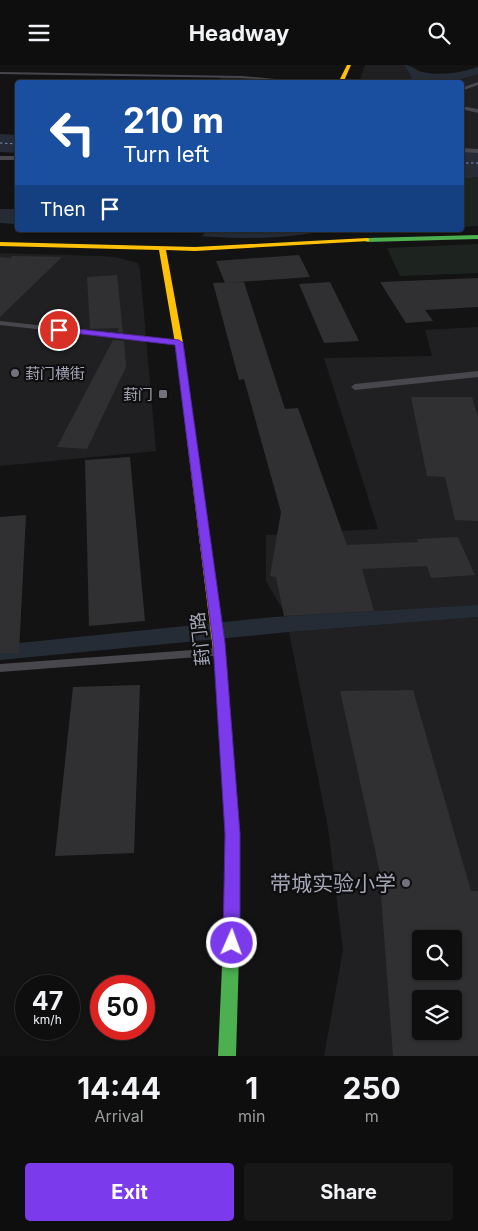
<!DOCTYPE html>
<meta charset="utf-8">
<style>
body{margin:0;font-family:Inter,"Noto Sans SC",sans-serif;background:#171718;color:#f1f3f6;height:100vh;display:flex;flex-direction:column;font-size:19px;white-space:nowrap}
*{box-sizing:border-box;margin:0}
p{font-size:16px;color:#9b9c9e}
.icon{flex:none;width:28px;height:28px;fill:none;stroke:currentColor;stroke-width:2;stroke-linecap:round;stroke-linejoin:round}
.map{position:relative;height:991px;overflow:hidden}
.drawer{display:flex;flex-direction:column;background:#0e0e0f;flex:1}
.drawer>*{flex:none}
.banner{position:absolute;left:15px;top:15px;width:449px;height:152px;border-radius:5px;box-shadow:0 1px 4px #0004,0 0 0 1px #2e2e2f;background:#1a4fa0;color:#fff;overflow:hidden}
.buttons{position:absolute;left:412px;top:865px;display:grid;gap:10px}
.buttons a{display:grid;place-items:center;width:50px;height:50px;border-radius:5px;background:#0e0e0f;box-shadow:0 1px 4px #0004,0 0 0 1px #2e2e2f;font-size:25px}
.speed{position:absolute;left:15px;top:910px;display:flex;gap:10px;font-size:25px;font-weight:700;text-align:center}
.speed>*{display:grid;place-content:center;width:65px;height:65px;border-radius:50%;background:#0e0e0f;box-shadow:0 1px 4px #0004,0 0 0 1px #2e2e2f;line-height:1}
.speed small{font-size:12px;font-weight:400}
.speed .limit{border:8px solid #d22;background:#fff;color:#111}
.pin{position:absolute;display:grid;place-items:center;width:42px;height:42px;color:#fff;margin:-21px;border:2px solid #fff;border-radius:50%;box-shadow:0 1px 5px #0007}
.me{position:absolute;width:55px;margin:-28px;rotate:2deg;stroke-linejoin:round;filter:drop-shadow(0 0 4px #0008)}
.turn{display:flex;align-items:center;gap:18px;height:105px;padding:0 25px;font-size:22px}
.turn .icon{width:65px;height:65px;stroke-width:2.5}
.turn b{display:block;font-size:35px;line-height:42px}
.then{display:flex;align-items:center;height:48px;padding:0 25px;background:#0003;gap:10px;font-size:19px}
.eta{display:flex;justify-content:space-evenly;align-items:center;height:85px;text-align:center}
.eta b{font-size:30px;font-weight:700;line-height:35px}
.cta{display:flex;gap:10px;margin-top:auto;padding:10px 25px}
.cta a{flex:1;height:58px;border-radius:5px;background:#7c3aed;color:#fff;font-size:20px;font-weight:700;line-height:58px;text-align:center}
.cta a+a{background:#171718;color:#f1f3f6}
header{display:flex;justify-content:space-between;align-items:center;height:65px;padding:0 25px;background:#0e0e0f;font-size:22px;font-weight:700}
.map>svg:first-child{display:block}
.built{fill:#202022;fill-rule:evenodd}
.green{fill:#1d241f}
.water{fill:#262c36}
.pier{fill:#131314}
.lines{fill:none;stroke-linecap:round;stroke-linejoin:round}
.ferry{stroke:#798bb3;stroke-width:1;stroke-dasharray:2.5 2.5;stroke-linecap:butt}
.building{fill:#303032;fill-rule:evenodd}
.lane{fill:#48474d;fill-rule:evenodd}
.fast{fill:#4caf50;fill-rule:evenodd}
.slow{fill:#ffc107;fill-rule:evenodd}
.jam{fill:#c62828;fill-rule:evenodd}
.route{fill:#7c3aed;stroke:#51269a}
.poi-dot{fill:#71727d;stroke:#0e0e0f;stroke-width:2}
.labels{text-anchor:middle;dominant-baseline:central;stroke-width:4.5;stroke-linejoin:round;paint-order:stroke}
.far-poi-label{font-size:15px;fill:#a4a5b6;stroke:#0e0e0f;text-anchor:start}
.street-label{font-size:18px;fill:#a4a5b6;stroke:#0e0e0f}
.near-poi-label{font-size:21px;fill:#a4a5b6;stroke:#0e0e0f;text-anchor:end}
</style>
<header><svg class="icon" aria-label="menu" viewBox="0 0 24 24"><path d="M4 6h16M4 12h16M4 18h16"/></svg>Headway<svg class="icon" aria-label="search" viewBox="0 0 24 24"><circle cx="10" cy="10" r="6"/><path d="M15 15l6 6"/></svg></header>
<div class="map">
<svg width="478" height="991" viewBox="0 0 478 991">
<rect width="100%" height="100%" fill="#131314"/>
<g class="built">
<path d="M365,0H404L411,11L412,17L359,18Z"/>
<path d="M478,9V87L461,86V18H454Z"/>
<path d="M0,188L100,191L115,192L138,198L140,204L156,386L0,401Z"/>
<path d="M478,262V540L287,552L266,516V470L378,464L324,293L432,291L425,265Z"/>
<path d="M478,552V991H324L343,885L328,763L289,567ZM421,874H454V906H421ZM421,934H454V966H421Z"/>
</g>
<g class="green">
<path d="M221,12L324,16L322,18H218Z"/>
<path d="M478,112V161L461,162V114Z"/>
<path d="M478,179V208L400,211L387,183Z"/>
</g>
<g class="water">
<path d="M404,0C412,0 415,5 422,7C442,11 459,8 478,2V9L454,17H412L411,11Z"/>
<path d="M0,69L17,70V88L0,87Z"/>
<path d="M461,86L478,87V112L461,114Z"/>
<path d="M0,144H17V159L0,158Z"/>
<path d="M122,165H328C261,180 190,170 122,165Z"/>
<path d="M478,540V552L289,567L0,595V580L274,552Z"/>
</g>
<path class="pier" d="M152,165H208L199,174L148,168Z"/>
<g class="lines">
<g class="ferry">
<path d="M0,78L18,79"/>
<path d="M461,98H478"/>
</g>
</g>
<g class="building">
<path d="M299,190L310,212L225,218L216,196Z"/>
<path d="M12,191L62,192L0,252V192L11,193Z"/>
<path d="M117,210L123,268L117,267L119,263L90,264L87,212Z"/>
<path d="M478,213V242L425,245L433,256L406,258L380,217Z"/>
<path d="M244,217L285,344L298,343L347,480L418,477L417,474L458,472L475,510L431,513L427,501L362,504L374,546L284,551L276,512L270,511L281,447L244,314L239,315L213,218Z"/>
<path d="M330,217L359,276L324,278L299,219Z"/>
<path d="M113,275L124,276L126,302L87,384L57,382Z"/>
<path d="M411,332H472L478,352V456L455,455L445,412L427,411Z"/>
<path d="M130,392L145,556L89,561L85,395Z"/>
<path d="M26,450L19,588H0V452Z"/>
<path d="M140,620L134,788L55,791L73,622Z"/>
<path d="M413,625L471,826H478V991H393L379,803L340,626ZM421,874H454V906H421ZM421,934H454V966H421Z"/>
</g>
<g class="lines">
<g class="lane">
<path d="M0,7L242,11L317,18L242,13L0,9Z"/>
<path d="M478,17V20L461,26V23Z"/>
<path d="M461,41L478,44V48L461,44Z"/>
<path d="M461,83L478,84V88L461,87Z"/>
<rect x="0" y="91" width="18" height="4"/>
<path d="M0,256L179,276L183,278L179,280L0,260Z"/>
<path d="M478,306V312L355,325L351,322L355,319Z"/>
<path d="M220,583L224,584L226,587L224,590L0,607V599Z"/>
</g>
<g class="fast">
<path d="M478,170V174L367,177L364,175L367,173Z"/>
<path d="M232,850L238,852L240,857L236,991H218L224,857L226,852Z"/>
</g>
<g class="slow">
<path d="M347,0H351L343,18H338Z"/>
<path d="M367,173L369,174V176L195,186L166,185L183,278L226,593L224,596H216L214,593L175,278L159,185L0,181V177L195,182Z"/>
</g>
<path class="jam" d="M220,589L224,590L226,593L240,769V857L238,862L232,864L226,862L224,857L226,769L214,593L216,590Z"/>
</g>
<path class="route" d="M59,262L179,275L183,278L225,578L240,769V878L237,883L232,885L226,883L223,878L225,769L213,578L175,280L56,266V263Z"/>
<g class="poi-dot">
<circle cx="15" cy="308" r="5"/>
<rect x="158" y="324" width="10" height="10" rx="2.5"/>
<circle cx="406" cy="818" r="5"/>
</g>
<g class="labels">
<g class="far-poi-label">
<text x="25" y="308">葑门横街</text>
<text x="153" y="329" text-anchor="end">葑门</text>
</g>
<g class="street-label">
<text transform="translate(200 574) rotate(-96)">葑门路</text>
</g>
<g class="near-poi-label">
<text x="396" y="818">带城实验小学</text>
</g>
</g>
</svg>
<div class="buttons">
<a><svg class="icon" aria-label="search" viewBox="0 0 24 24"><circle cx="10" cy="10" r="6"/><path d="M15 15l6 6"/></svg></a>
<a><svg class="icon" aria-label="layers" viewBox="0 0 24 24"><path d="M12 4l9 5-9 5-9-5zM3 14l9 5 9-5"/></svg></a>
</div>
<div class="speed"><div>47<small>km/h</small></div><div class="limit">50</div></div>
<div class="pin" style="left:59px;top:265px;background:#d93025"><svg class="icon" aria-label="arrive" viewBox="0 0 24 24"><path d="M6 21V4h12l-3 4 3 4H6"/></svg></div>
<svg class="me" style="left:232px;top:878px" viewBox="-20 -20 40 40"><circle r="17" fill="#7c3aed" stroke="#fff" stroke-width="3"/><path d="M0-11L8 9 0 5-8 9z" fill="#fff"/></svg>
<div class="banner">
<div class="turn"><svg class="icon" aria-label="left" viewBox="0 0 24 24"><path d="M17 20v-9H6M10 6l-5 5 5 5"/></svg><div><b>210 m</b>Turn left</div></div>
<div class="then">Then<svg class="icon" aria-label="arrive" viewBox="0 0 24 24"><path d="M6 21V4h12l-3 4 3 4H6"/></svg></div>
</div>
</div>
<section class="drawer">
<div class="eta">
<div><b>14:44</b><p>Arrival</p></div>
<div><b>1</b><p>min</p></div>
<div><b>250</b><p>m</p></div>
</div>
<div class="cta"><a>Exit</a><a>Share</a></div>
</section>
